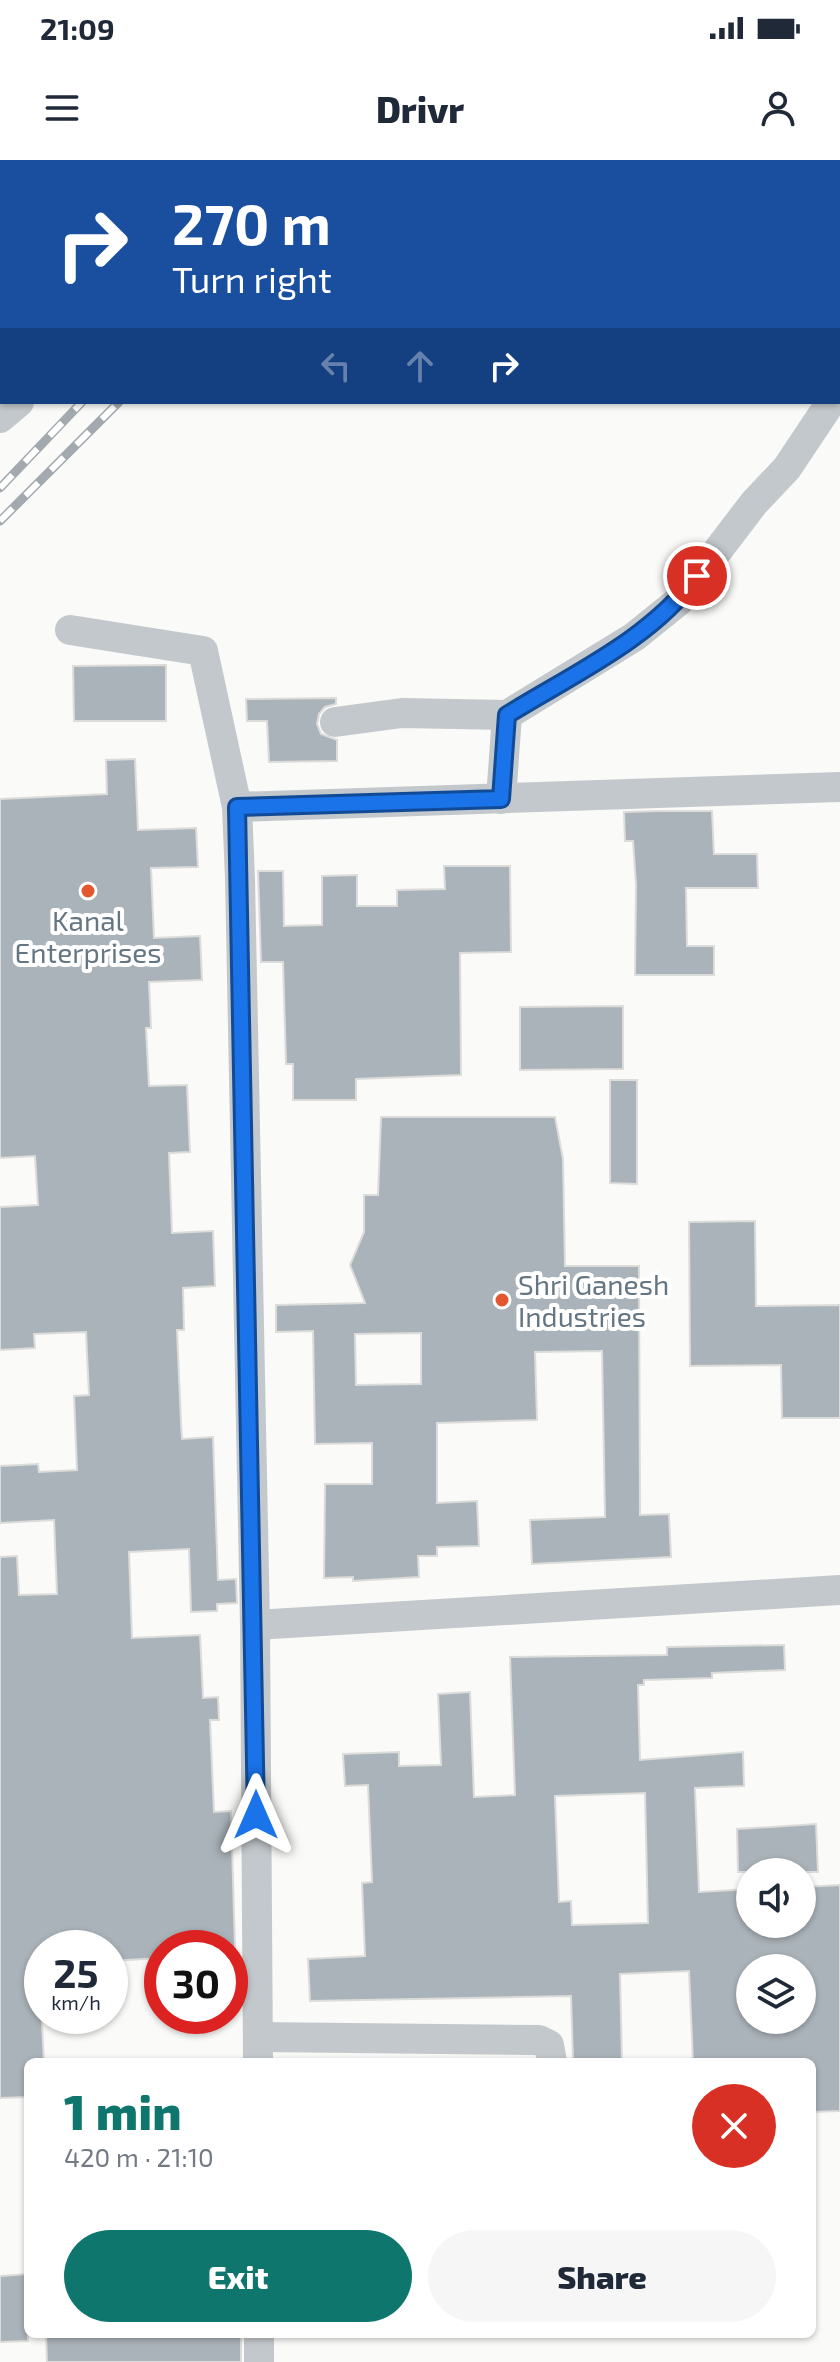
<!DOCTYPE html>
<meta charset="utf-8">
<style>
body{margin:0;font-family:"Exo 2",sans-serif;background:#f6f6f7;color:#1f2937;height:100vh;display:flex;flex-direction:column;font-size:30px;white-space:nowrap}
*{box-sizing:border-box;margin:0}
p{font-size:26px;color:#747a83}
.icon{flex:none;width:44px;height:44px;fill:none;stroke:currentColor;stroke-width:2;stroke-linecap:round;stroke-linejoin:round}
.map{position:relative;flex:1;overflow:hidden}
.drawer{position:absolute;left:24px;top:1898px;width:792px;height:280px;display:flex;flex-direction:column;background:#fff;border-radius:12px;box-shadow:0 2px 6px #0004}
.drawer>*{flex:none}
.banner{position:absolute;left:0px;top:0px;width:840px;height:244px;box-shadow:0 2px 6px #0004;background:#1a4fa0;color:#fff;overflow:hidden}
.controls{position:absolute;left:736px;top:1698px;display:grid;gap:16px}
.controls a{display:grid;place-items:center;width:80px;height:80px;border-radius:50%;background:#fff;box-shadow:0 2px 6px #0004;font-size:40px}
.speed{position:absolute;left:24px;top:1770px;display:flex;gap:16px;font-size:40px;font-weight:700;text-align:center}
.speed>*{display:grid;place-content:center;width:104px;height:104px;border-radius:50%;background:#fff;box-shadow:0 2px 6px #0004;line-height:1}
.speed small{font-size:20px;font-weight:400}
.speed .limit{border:12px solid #d22;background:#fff;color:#111}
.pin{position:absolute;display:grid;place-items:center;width:68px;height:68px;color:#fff;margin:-34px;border:4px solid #fff;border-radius:50%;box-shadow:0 2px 8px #0007}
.me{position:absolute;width:88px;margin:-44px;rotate:0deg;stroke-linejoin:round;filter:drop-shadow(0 0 6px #0008)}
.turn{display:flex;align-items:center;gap:28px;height:168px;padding:0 40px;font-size:36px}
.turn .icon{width:104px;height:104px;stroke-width:2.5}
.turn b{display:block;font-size:56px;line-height:68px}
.lanes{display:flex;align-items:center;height:76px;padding:0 40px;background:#0003;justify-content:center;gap:40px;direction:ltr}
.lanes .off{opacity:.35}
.round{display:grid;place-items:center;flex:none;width:84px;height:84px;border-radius:42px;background:#f6f6f7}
.head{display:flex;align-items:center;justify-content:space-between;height:136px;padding:0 40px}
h1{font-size:48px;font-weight:800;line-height:60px;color:#0f766e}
.cta{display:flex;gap:16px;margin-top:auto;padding:16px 40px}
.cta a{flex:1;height:92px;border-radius:48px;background:#0f766e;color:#fff;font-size:32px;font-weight:800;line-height:92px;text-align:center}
.cta a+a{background:#f6f6f7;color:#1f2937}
.status{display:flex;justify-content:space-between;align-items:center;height:56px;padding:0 40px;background:#fff;direction:ltr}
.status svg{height:22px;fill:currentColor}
header{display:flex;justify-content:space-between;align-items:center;height:104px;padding:0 40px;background:#fff;font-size:36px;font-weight:800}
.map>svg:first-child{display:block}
.building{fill:#aab3b9;stroke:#dcdcda;stroke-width:2;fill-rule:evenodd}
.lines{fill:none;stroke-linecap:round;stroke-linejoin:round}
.minor{stroke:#c3c8cc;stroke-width:30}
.rail-casing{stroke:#a2aab0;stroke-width:9}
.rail{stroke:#fff;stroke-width:6;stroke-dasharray:18;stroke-linecap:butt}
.route-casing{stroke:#114b97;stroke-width:20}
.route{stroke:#1a73e8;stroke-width:14}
.poi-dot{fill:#e4572e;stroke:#fff;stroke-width:3}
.labels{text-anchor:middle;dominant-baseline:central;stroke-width:8;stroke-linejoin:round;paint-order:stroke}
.poi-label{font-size:28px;fill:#657683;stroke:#fff}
</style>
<div class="status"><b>21:09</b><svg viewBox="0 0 49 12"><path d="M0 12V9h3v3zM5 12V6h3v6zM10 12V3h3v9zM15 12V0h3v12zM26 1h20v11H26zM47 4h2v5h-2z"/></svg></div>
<header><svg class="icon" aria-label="menu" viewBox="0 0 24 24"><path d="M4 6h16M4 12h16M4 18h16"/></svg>Drivr<svg class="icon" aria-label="person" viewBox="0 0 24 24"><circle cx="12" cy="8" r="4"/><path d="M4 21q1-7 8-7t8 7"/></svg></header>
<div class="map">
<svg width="840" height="2202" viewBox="0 0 840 2202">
<rect width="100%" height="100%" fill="#fafaf8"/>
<g class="building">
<path d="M166,505V561H74L73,506Z"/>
<path d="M336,538V544L325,547L319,554L317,564L321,574L337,580V601L269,602L267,561H247L246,539Z"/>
<path d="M135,599L138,670L196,668L198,707L151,708L154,778L200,776L202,820L149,822L151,868H146L149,926L187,925L190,992L169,993L172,1073L213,1071L215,1126L183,1128L184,1170H177L181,1262L182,1279L213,1277L218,1420L236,1419L237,1443L217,1444V1451L191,1452L189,1389L129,1392L132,1478L200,1475L203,1538L218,1537L219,1560H210L214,1652L231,1651L235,1788H162V1798L110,1801V1788H38L44,1902H28V1937L0,1938V1397L17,1396L19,1435L57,1434L54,1360L0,1363V1306L38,1304L39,1312L77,1310L74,1236L89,1235L86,1172L34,1174L35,1188L0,1190V1047L38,1045L35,996L0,998V639L107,634L106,600Z"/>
<path d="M659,651H712L714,694H757L758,728H686L687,786H714V815H635L636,725L633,681H625L624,652Z"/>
<path d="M444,706H510L511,792L460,793L461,915L356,919V940H293V904H286L283,802H261L258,711H283L284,766L322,765V716L357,715V746H397V730L445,729Z"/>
<path d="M623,846V909L520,910V847Z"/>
<path d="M610,920H637V1024L610,1023Z"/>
<path d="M381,957H555L563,999L565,1106H639L640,1355L669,1354L671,1397L532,1404L530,1360L605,1357L602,1191L535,1192L537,1260L437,1263V1343L477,1341L479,1386L437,1387V1396H418L419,1417L353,1421V1417L324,1418L325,1324H372V1283L315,1284L313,1171L276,1172V1145L365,1143L350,1105L364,1072V1035H378ZM421,1173V1224L356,1225L355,1174Z"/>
<path d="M755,1061L756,1146L840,1145V1258H782L781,1205L690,1206L689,1062Z"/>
<path d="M784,1485L785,1510L712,1513V1518L644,1520V1525H638L640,1600L743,1592L744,1626L695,1628L699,1732L750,1729V1764H802V1727L840,1725V1951L812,1952V1902H693L689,1811L620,1814L622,1902H573L571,1836L310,1841L308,1799L365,1796L362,1723L372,1722L368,1625L345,1626L343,1594L399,1592V1606L441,1605L438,1534L470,1532L474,1637L515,1635L510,1497L667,1495V1487ZM645,1633L648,1763L572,1765L571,1741L559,1742L555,1636ZM802,1806V1860H750V1808Z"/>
<path d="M816,1664L818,1712H738L737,1669Z"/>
<path d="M28,2114V2181L0,2182V2116Z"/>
<path d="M46,2174H241V2202H47Z"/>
</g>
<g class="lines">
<g class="minor">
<path d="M248,2L249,0"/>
<path d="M0,258L19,242"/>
<path d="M70,470L203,491L237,647L240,719L255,1465L258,1902"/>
<path d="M507,555L634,477L680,440L754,343L787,308L831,242"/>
<path d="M335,562L402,553L507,555L501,639"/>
<path d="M237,647L840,627"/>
<path d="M255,1465L840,1430"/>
<path d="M258,1877L539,1880L549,1885L552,1902"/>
<path d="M259,2174V2202"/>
</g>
<defs>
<g id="rail">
<path d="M322,2L325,0"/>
<path d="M366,2L368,0"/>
<path d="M0,328L82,242"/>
<path d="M0,361L119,242"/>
</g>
</defs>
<use href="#rail" class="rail-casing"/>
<use href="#rail" class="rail"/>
</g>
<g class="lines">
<defs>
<path id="route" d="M256,1655L237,647L501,639L507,555C573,514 651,479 697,416"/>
</defs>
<use href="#route" class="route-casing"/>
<use href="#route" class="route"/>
</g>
<g class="poi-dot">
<circle cx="88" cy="731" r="8"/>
<circle cx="502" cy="1140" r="8"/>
</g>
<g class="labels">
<g class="poi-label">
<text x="88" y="760">Kanal<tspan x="88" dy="32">Enterprises</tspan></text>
<text x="518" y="1124" text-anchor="start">Shri Ganesh<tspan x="518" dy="32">Industries</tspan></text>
</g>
</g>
</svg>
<div class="controls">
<a><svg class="icon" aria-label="sound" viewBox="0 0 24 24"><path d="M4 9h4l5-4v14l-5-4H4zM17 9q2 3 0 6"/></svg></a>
<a><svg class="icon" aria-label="layers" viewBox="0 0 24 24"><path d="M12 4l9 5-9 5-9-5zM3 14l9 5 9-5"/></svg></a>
</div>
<div class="speed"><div>25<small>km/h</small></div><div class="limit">30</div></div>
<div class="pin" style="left:697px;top:416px;background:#d93025"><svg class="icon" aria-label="arrive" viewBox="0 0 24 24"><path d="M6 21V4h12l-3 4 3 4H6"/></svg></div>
<svg class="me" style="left:256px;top:1655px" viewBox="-20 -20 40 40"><path d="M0-17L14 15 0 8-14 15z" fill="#1a73e8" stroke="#fff" stroke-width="4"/></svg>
<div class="banner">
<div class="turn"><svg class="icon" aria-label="right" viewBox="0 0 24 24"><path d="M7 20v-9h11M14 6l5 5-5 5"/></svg><div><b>270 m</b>Turn right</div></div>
<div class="lanes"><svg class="icon off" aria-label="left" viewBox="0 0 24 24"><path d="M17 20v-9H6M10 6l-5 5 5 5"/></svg><svg class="icon off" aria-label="ahead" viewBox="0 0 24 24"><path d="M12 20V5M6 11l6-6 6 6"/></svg><svg class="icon" aria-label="right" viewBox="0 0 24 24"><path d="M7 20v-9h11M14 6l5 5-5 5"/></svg></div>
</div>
<section class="drawer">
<div class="head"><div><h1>1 min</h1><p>420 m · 21:10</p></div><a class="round" style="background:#d93025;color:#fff"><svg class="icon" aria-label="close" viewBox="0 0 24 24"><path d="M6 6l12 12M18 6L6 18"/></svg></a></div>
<div class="cta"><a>Exit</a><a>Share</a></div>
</section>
</div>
